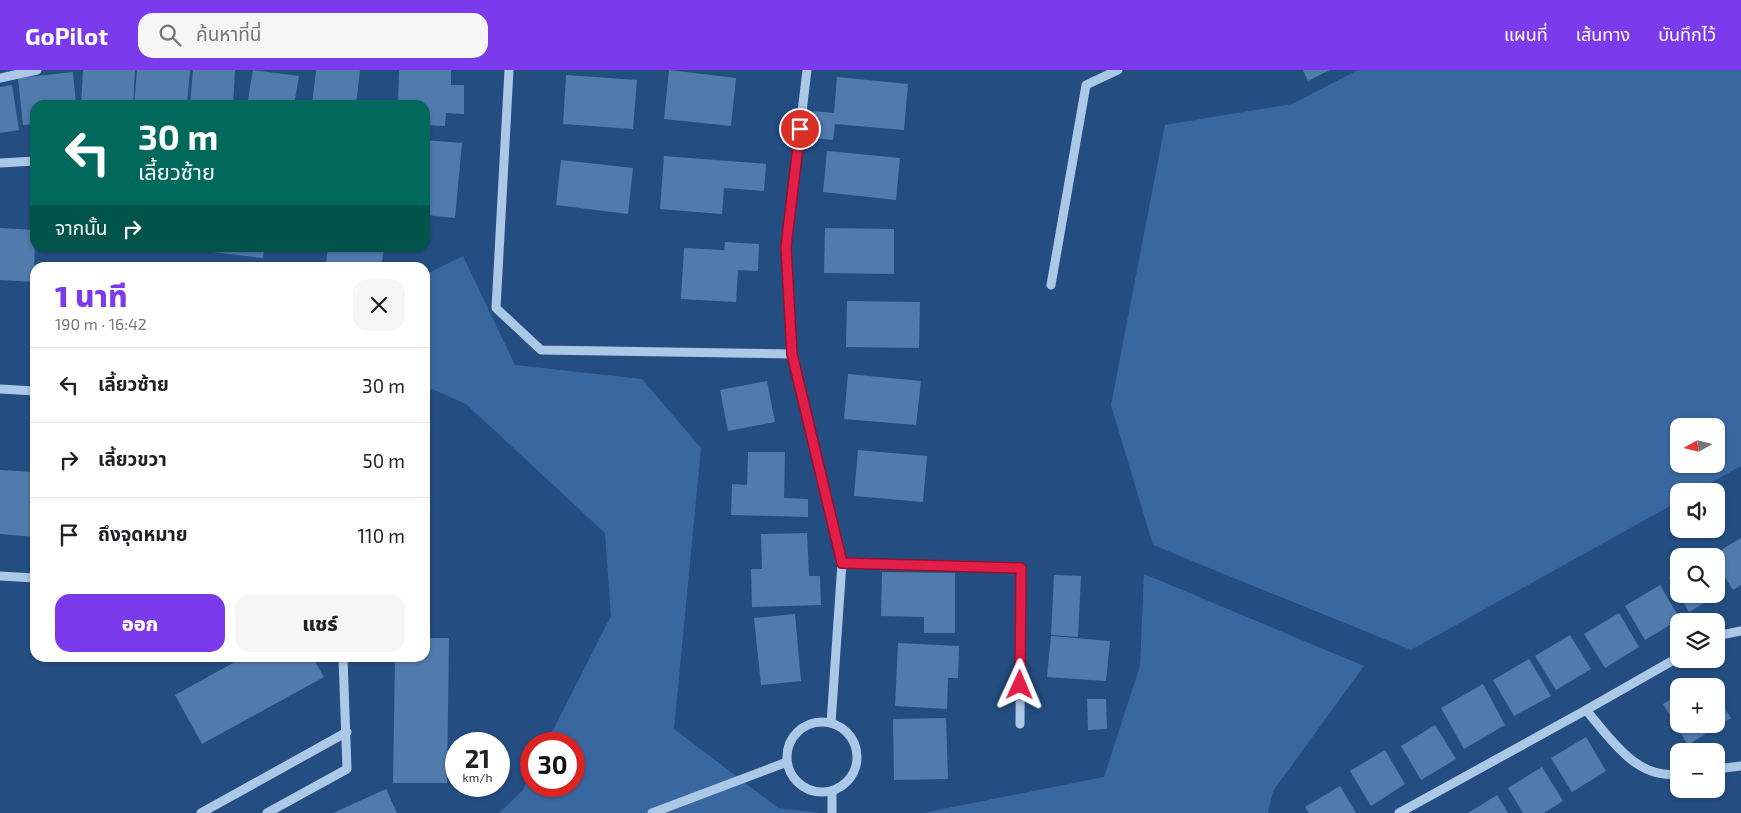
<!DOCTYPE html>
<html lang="th">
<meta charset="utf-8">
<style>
body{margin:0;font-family:"Exo 2","Noto Sans Thai",sans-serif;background:#f6f6f6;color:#202124;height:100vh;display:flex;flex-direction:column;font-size:19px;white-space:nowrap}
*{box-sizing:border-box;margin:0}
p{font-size:16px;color:#757577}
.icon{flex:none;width:28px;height:28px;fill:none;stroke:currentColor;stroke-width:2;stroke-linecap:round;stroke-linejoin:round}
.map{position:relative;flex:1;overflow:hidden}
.drawer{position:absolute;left:30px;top:192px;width:400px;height:400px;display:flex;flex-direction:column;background:#fff;border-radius:15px;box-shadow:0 1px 4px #0004}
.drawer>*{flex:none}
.banner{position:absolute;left:30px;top:30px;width:400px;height:152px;border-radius:15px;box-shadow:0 1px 4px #0004;background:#00695c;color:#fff;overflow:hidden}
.needle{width:32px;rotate:262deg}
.fabs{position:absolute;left:1670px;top:348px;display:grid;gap:10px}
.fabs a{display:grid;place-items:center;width:55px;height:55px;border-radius:10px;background:#fff;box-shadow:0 1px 4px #0004;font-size:25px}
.speed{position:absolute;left:445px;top:662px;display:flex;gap:10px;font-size:25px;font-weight:700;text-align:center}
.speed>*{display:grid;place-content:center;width:65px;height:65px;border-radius:50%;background:#fff;box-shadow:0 1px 4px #0004;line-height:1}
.speed small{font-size:12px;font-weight:400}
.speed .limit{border:8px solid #d22;background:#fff;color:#111}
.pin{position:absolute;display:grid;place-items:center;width:42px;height:42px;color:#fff;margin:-21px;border:2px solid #fff;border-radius:50%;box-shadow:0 1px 5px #0007}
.me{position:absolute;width:55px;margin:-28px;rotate:1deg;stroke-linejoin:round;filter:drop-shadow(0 0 4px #0008)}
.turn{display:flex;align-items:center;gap:18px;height:105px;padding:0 25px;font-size:22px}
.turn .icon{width:65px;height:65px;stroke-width:2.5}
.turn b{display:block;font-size:35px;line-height:42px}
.then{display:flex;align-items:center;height:48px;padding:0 25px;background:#0003;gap:10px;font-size:19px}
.round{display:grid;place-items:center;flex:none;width:52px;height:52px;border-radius:15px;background:#f6f6f6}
.summary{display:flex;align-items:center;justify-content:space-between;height:85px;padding:0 25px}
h1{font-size:30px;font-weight:800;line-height:38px;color:#7c3aed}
.action{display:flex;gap:10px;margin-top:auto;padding:10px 25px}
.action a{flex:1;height:58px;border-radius:15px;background:#7c3aed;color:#fff;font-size:20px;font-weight:800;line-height:58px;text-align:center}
.action a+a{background:#f6f6f6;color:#202124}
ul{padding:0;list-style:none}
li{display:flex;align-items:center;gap:15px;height:75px;padding:0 25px;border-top:1px solid #e0e0e0}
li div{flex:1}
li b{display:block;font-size:19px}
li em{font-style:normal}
header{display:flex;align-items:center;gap:30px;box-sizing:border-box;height:70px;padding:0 25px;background:#7c3aed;color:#fff}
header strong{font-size:24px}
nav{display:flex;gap:28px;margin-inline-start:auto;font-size:18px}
.search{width:350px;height:45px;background:#f6f6f6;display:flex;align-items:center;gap:12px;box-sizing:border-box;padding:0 18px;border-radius:15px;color:#757577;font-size:19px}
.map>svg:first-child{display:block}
.green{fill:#3968a0;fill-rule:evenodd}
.building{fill:#517bac}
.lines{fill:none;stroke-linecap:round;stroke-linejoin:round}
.minor{stroke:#acc8e7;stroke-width:9}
.route-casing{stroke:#92132f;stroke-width:12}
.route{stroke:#e11d48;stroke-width:9}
</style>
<header>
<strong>GoPilot</strong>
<div class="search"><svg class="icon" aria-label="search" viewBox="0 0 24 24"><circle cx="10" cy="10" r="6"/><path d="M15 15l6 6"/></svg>ค้นหาที่นี่</div>
<nav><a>แผนที่</a><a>เส้นทาง</a><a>บันทึกไว้</a></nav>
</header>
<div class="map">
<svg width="1741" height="743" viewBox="0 0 1741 743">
<rect width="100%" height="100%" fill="#244e82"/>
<g class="green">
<path d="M1358,0H1741V396L1696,421H1679V431L1411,580L1153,475L1111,335L1165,55L1292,34ZM1679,356H1716V394H1679Z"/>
<path d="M463,186L515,295L642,309L701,378L674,659L778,738L821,743H499L523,720L531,703V716H574V674H546L611,546L605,463L466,334L425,316V205Z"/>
<path d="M1144,504L1364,596L1273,721L1268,743H923L1104,707L1140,596Z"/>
</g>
<g class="building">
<path d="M83,0H135L133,35H81Z"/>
<path d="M137,0H190L187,35H134Z"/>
<path d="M193,0H235L233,35H190Z"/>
<path d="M253,0L299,6L294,35H247Z"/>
<path d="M316,0H360L356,35H312Z"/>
<path d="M399,0H451V15H464V44L446,43L445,56L425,55V35H398Z"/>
<path d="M669,0L736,8L731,56L664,49Z"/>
<path d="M1303,0H1330L1308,11Z"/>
<path d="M73,2L76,35H35V54L23,55L18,8Z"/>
<path d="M566,5L637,10L633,59L563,54Z"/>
<path d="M837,7L908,14L904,60L835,54L833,70L811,68L813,41L834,43Z"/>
<path d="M12,15L19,60L0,63V17Z"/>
<path d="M425,70L462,73L455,148L425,145Z"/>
<path d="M827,81L900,88L896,130L823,122Z"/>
<path d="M664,86L766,94L764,121L724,118L722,144L660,139Z"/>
<path d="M561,90L633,98L628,144L556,135Z"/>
<path d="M0,158L35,160L34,212L0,210Z"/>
<path d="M825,158L894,159V204L824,203Z"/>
<path d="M725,172L759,174L758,201L738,200L736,232L681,229L684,178L724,180Z"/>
<path d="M213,178H264L263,188L212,182Z"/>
<path d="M328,178H384L381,198H354L326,193Z"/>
<path d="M847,231L920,232L919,278L846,277Z"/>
<path d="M848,304L921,311L916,355L844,349Z"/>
<path d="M767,311L775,352L728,361L720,320Z"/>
<path d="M858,380L927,386L923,432L854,426Z"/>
<path d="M748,382H785L784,428L808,429V447L731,445L732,414L747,415Z"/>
<path d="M0,400L35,402V467L0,464Z"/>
<path d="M807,463L809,506H820L821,535L752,537L751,499H762L761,464Z"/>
<path d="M1741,468V515L1733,520L1716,493V486H1711Z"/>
<path d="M1679,501V524H1716V508L1724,521L1689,542L1669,508Z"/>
<path d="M882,502L955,503V563H924V547L881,546Z"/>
<path d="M1054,505L1081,506L1078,567L1051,565Z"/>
<path d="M1660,515L1680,549L1645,570L1625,536Z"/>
<path d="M1619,543L1639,577L1605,598L1584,564Z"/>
<path d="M795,544L801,611L761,615L754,548Z"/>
<path d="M1570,565L1591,599L1556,620L1535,586Z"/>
<path d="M1051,566L1110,571L1106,611L1047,607Z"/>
<path d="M425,568H449L447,713H393L395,588H425Z"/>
<path d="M898,573L959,576L958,608H948L947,639L895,636Z"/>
<path d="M242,588H313L324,607L202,674L175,625Z"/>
<path d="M1529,589L1551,626L1514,646L1493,610Z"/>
<path d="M1705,608L1711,616H1692Z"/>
<path d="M1483,614L1505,655L1464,679L1441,638Z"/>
<path d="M1679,625V654H1716V625L1731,648L1688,675L1663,634Z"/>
<path d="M1087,629H1106L1107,659L1088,660Z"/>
<path d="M946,648L948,709L894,710L893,649Z"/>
<path d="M1435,655L1456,689L1421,710L1401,676Z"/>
<path d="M1586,667L1606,701L1572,722L1551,688Z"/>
<path d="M1385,680L1405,714L1371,736L1350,701Z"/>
<path d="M1542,697L1563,731L1544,743H1523L1508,718Z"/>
<path d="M1340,716L1356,743H1309L1305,737Z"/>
<path d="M386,719L397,743H333Z"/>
<path d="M1497,725L1508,743H1468Z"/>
</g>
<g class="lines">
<g class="minor">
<path d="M509,0L496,238L541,280L792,284"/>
<path d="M807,0L786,177L792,284L842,493L831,653"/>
<path d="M0,8L37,0"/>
<path d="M0,93L35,91"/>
<path d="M1051,215L1086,15L1118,0"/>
<path d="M0,319L35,321"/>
<path d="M842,493L1021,498L1020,654"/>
<path d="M0,506L35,508"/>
<path d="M1716,566L1741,561"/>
<path d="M1586,640C1610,668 1636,710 1679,704"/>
<circle cx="822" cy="687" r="35"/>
<path d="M1716,699L1741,696"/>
<path d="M832,722V743"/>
<path d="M201,743L347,662"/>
<path d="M267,743L347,699L343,588"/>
<path d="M652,743L787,692"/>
<path d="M1399,743L1586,640L1679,587"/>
</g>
</g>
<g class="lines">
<defs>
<path id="route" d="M800,59L786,177L792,284L842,493L1021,498L1020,615"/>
</defs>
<use href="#route" class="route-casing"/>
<use href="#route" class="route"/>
</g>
</svg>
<div class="fabs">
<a><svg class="needle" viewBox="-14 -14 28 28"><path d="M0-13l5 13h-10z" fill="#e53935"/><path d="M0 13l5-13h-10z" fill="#757577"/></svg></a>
<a><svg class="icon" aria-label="sound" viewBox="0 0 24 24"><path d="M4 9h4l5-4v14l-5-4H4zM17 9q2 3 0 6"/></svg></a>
<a><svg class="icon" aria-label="search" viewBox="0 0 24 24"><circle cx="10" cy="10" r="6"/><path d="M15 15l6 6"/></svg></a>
<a><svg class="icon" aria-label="layers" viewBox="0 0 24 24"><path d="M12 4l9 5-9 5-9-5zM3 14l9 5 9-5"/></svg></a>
<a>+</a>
<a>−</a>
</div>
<div class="speed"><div>21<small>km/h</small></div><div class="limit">30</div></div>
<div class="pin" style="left:800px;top:59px;background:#d93025"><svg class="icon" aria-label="arrive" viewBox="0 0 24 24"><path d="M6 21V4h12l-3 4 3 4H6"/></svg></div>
<svg class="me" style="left:1020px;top:615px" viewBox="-20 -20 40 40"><path d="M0-17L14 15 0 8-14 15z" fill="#e11d48" stroke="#fff" stroke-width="4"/></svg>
<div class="banner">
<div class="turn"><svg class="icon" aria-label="left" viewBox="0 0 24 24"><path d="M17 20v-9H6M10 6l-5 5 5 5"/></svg><div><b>30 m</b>เลี้ยวซ้าย</div></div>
<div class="then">จากนั้น<svg class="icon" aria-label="right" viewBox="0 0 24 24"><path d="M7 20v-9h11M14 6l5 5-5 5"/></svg></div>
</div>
<section class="drawer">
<div class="summary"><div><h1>1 นาที</h1><p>190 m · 16:42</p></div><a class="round"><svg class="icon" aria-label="close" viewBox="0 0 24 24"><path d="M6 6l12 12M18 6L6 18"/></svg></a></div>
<ul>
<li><svg class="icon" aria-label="left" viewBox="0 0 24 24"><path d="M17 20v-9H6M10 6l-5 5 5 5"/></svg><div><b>เลี้ยวซ้าย</b></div><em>30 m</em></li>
<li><svg class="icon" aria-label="right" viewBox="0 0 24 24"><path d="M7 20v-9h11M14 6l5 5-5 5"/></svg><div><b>เลี้ยวขวา</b></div><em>50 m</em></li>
<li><svg class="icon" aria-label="arrive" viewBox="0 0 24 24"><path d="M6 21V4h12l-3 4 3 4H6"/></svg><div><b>ถึงจุดหมาย</b></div><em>110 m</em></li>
</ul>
<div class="action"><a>ออก</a><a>แชร์</a></div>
</section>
</div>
